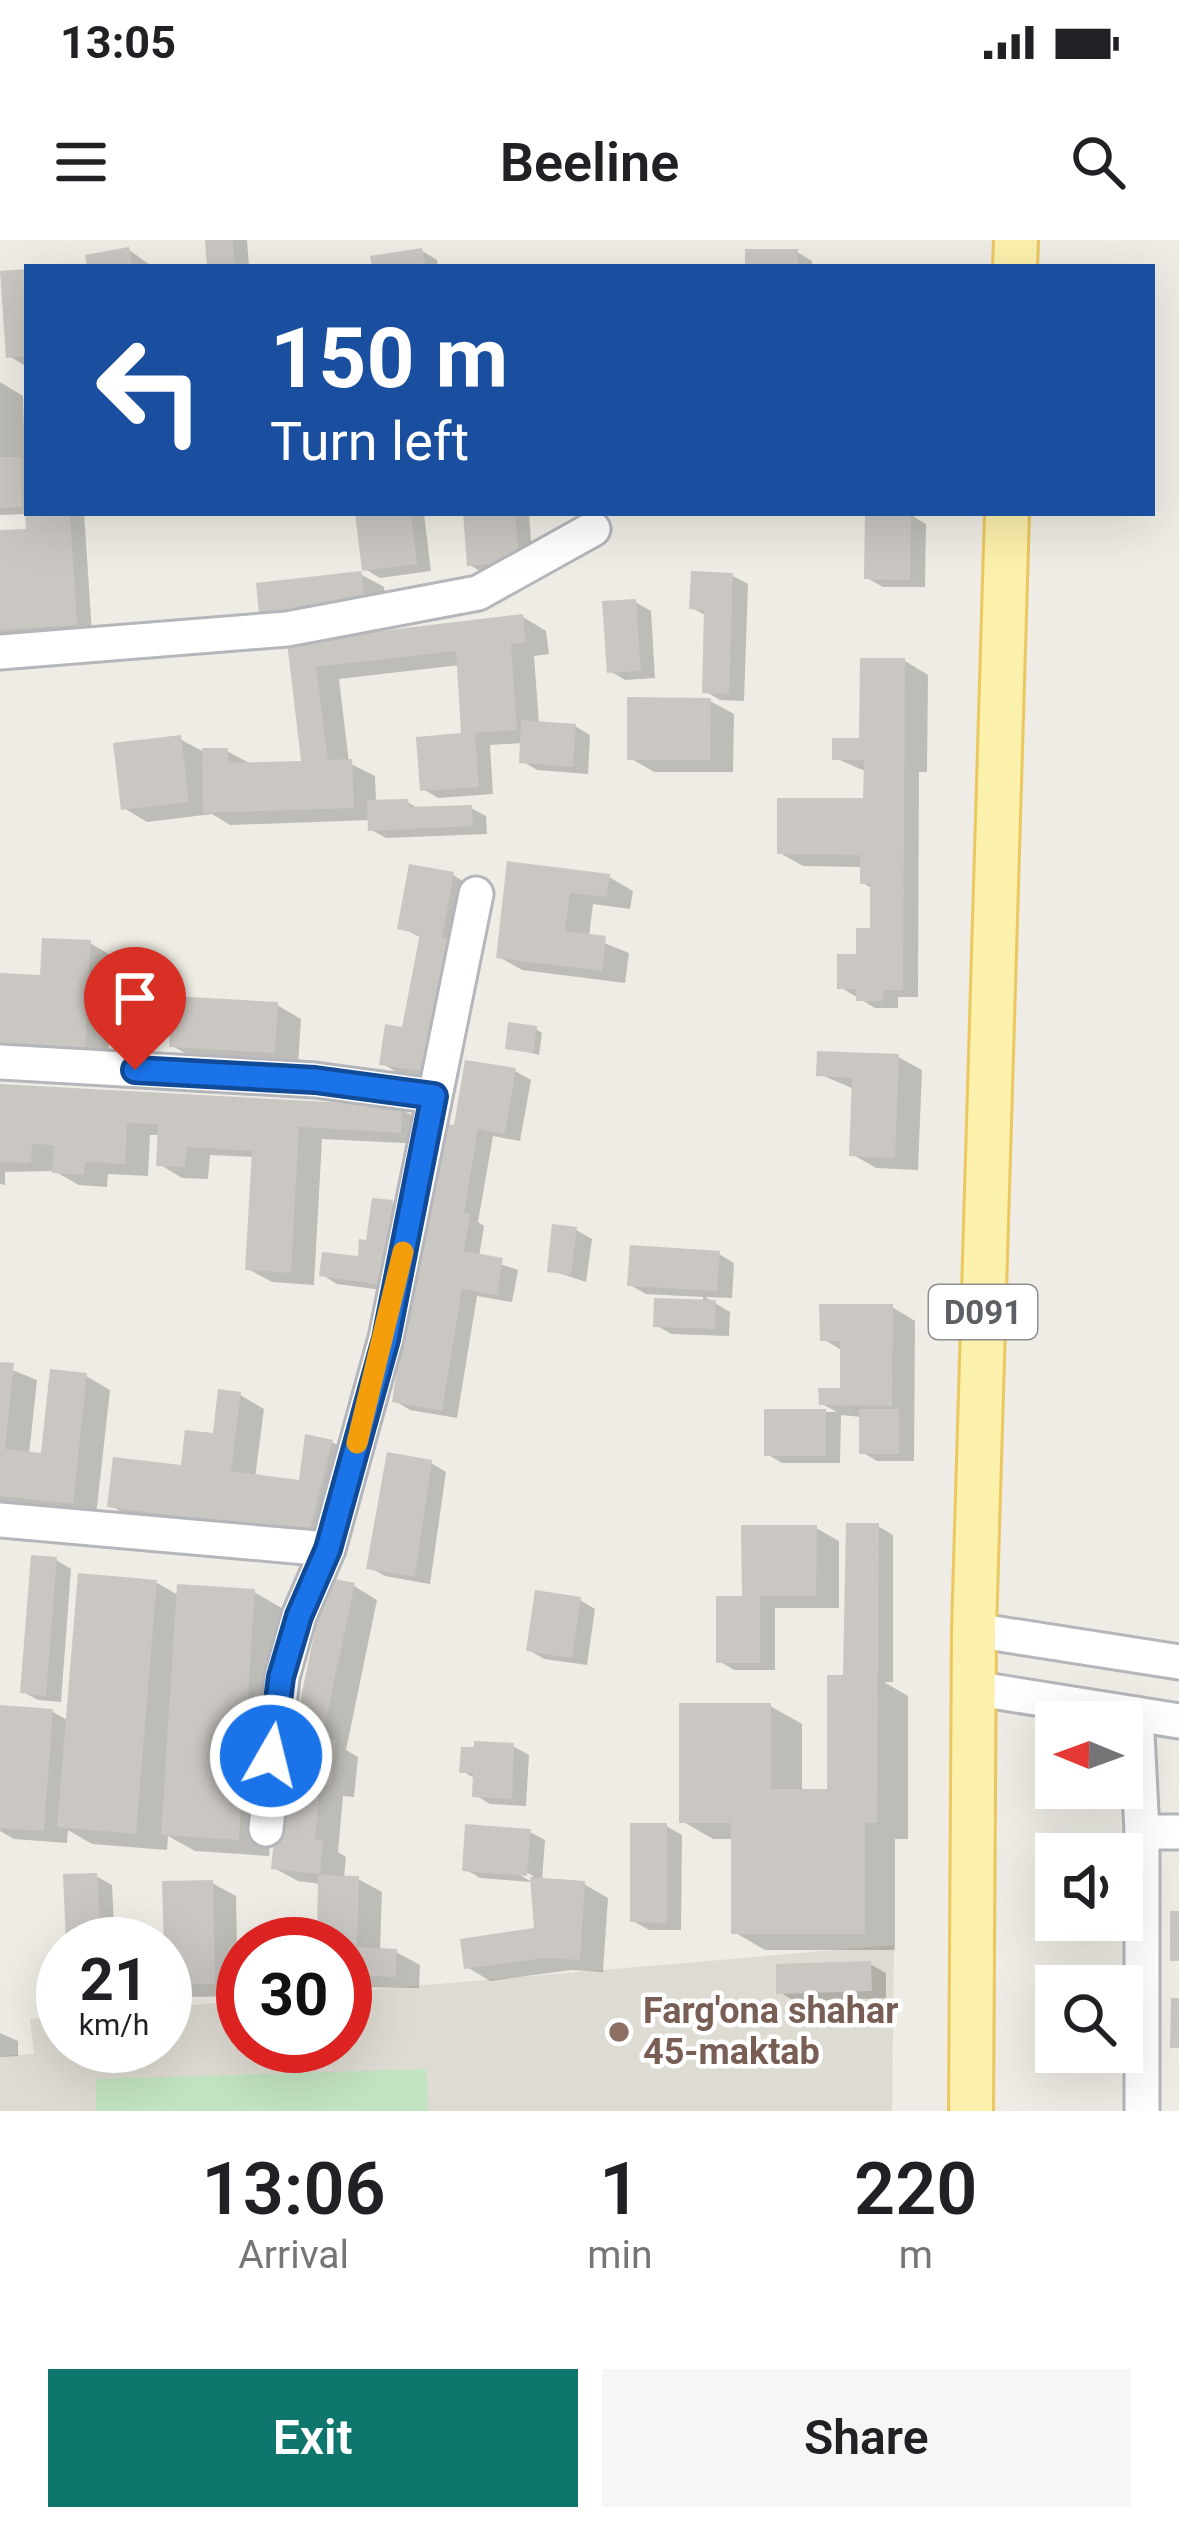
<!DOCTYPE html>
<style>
body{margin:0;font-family:Roboto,sans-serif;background:#f6f6f6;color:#202124;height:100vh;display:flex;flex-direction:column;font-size:45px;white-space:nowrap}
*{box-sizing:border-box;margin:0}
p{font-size:39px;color:#757577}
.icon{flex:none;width:66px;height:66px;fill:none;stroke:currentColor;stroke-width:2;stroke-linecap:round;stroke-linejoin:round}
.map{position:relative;height:1871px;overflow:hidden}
.details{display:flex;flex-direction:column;background:#fff;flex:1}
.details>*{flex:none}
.hud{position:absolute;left:24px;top:24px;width:1131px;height:252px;border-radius:0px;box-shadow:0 12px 48px #0002;background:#1a4fa0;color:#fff;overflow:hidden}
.needle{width:78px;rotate:271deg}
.buttons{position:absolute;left:1035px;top:1461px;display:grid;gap:24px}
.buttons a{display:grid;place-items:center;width:108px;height:108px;border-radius:0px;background:#fff;box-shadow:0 12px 48px #0002;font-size:60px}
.speed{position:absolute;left:36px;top:1677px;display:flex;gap:24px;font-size:60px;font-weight:700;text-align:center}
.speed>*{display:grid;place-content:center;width:156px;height:156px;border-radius:50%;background:#fff;box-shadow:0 12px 48px #0002;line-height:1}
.speed small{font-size:30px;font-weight:400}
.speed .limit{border:18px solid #d22;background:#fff;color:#111}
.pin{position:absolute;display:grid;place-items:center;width:102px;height:102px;color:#fff;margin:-123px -51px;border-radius:50% 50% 50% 0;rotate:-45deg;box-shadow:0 0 12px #0007}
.pin .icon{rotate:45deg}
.me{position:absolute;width:132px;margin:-66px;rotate:8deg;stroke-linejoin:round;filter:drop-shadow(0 0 9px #0008)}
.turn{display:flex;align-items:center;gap:42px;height:252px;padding:0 48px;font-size:54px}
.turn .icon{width:156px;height:156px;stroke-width:2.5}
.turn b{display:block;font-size:84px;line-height:102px}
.eta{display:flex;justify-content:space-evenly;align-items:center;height:204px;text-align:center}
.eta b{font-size:72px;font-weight:600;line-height:84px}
.cta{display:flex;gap:24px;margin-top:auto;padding:24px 48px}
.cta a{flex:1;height:138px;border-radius:0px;background:#0f766e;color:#fff;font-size:48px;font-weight:600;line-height:138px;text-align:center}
.cta a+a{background:#f6f6f6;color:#202124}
.status{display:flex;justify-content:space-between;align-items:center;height:84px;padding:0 60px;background:#fff;direction:ltr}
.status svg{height:33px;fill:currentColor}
header{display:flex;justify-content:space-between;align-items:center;height:156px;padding:0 48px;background:#fff;font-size:54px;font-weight:600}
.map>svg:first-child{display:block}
.education{fill:#dedbd2}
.green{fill:#c2e4c2}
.shadow{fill:#0003}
.building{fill:#cac6c1}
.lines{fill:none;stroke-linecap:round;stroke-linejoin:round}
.minor-casing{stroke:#b4b6bb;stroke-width:39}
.major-casing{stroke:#ebc760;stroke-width:48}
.minor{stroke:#fff;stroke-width:33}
.major{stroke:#fbf0ac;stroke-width:42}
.route-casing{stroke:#114b97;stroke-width:30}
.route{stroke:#1a73e8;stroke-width:21}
.slow{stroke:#f59e0b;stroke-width:21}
.education-dot{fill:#8d6e63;stroke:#fff;stroke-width:4.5}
.labels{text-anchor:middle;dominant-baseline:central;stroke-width:9;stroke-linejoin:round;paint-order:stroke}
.shield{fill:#fff;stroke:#8d8f92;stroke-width:3}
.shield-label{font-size:33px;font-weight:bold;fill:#5c5f64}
.education-label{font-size:36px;font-weight:bold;fill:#785e54;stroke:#fff;text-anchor:start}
</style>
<div class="status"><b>13:05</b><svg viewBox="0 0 49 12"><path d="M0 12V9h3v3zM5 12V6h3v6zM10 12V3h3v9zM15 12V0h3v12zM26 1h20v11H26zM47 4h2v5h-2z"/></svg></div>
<header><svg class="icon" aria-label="menu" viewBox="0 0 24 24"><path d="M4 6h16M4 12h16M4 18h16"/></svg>Beeline<svg class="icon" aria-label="search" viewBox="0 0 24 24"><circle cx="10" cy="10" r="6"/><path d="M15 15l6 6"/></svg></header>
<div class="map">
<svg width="1179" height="1871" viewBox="0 0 1179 1871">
<rect width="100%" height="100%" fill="#eeece4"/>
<path class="education" d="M894,1705L892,1871H0V1816L34,1814L30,1779L63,1776V1806H165V1767L243,1761V1806H345V1752Z"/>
<path class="green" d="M427,1829L428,1871H96V1839Z"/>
<g class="shadow">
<path d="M208,0H247L249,27H210Z"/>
<path d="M129,10L153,27H90Z"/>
<path d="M422,11L437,20L438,27H375Z"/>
<path d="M797,12L812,21V27H748Z"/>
<path d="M27,32V125H24L9,116Z"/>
<path d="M0,142L23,156L27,273H84L92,393L0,404V293L29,292L28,274L0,275Z"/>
<path d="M358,273L424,274L431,331L380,338L365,329Z"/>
<path d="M466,273H529L533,330L485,334L470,325Z"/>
<path d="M911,275L926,284L925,347H883L867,338Z"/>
<path d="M360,334L384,347L388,383L263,382Z"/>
<path d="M733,336L748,344L744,461L720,460L705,451L707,376L692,368Z"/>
<path d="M635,362L651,371L655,438L625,440L610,431Z"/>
<path d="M523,377L546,391L549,414L534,416L539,484L575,486L590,495L588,534L537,530L522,521L523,503L490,505L493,554L438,558L423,549L470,496L460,425L339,439L349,523L375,536L376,563L407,562L421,570L471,568L486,576L487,594L386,598L370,589V580L230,585L212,574L147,582L124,568L180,499L202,511H227L253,525L304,524L290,404Z"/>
<path d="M905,421L928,435L927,532H919L918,757H898V768H875L840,747L873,691V649L863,643V627L803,626L780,613L866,561L867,532L835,518L862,501Z"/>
<path d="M710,461L734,474L733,532H654L630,518Z"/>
<path d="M510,625L609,637L633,651L630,669L593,664L589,697L629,713L625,743L522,730L499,717Z"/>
<path d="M453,635L468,644L443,839L398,833L383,824L404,790L422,698L400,687Z"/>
<path d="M90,703L114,717L108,819L0,814V736L43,738Z"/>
<path d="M277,765L301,779L298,825L196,819L172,806Z"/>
<path d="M536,789L542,793L539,815L508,807Z"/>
<path d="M898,817L922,830L918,930L876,928L852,914L854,849L819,834Z"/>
<path d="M515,831L531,840L520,901L493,896L478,982L484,986L479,1017L518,1030L512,1062L477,1056L457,1178L410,1170L395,1161L456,889Z"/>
<path d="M0,847L401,869L425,883L424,904L322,899L314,1045L272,1042L248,1029L254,917L210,915L208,939L182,938L159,924L160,895H150L148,936L108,934L107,947L79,945L54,931L5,932V945L0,944Z"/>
<path d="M392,963L408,972L397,1052L337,1044L322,1035L360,1020Z"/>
<path d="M576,990L592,999L586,1042L550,1030Z"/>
<path d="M719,1014L734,1023L732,1058L705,1057L730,1072L729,1096L671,1094L656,1085L703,1062V1057L646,1054L630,1045Z"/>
<path d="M892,1067L915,1081L914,1221H877L862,1212V1177L841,1175L840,1223H782L767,1214V1172H837L822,1164L843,1151V1111L823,1099Z"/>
<path d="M0,1125L37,1140L29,1215L44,1217L86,1136L110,1150L96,1276L0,1266Z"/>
<path d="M240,1155L264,1169L255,1238L302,1244L332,1202L355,1216L333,1304L133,1279L110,1265L184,1229L215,1196Z"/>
<path d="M431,1223L446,1232L430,1344L385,1336L369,1327Z"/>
<path d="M878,1286L893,1295V1442H884L908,1456V1599H895V1710H765L734,1692V1599H713L682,1581L770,1466L802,1484V1552H830Z"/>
<path d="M816,1288L839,1301V1368H775V1430H734L719,1421L745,1359Z"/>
<path d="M56,1320L71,1329L61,1462L38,1460L23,1452Z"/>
<path d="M157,1343L180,1356L254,1352L285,1370L269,1616L195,1611L168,1596L167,1610L92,1604L68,1590L67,1603L14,1599L0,1591V1468L53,1472L69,1481Z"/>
<path d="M354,1346L377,1360L346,1510L358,1517L354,1557L343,1556L338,1612L346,1617L344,1638L358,1639L382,1652L380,1711L396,1712L420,1725L419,1748L345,1747V1704H320L321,1644L298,1641L274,1628L295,1500Z"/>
<path d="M580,1360L595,1369L587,1425L544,1419L529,1410Z"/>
<path d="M513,1506L529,1515L526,1566L490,1564L475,1555L476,1539L462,1531Z"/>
<path d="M666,1586L682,1595L681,1690H649L633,1681Z"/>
<path d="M530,1592L545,1600L542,1641L584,1644L608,1658L603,1732L571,1730L490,1741L467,1727L538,1690L533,1636L516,1626L513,1631L532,1642L480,1638L465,1629Z"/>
<path d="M96,1636L112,1645L115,1704H69Z"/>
<path d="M212,1643L236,1656L238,1756L191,1757L167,1744Z"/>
<path d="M870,1724L886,1733V1758L795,1761L779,1752Z"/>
<path d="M0,1793L18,1801V1816L0,1817Z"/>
</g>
<g class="building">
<path d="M205,0H233L235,27H207Z"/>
<path d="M129,7L133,27H87L85,15Z"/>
<path d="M422,8L425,27H372L370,16Z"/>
<rect x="745" y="9" width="53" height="18"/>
<path d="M27,29V116L6,118L0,31Z"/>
<path d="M0,217H21L22,267L0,268Z"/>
<path d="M25,273H70L77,385L0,390V290L26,289Z"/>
<path d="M355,273H411L417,324L362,331Z"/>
<path d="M463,273H515L519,322L467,326Z"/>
<path d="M865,273H911L910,340L864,339Z"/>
<path d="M361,331L366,371L260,383L256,343Z"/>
<path d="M691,331L733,333L729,454L702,453L704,370L689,369Z"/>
<path d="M636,359L641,431L607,433L602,361Z"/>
<path d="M523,374L526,402L511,404L517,490L475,493L479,547L420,551L416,497L461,493L456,411L316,427L328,520L352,519L354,568L203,573L202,508H228V523L301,521L287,402Z"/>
<path d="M860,418H905L903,750H884L883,761H856V749H837V714H856V688H870V644H860V615L777,614V558H863L864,520H832V498H859Z"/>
<path d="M627,457L711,458L710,520H627Z"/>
<path d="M521,480L576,484L573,527L519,523Z"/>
<path d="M181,495L189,562L121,570L113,503Z"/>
<path d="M408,559L409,567L472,565L473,586L368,591L367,560Z"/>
<path d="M507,621L610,634L607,657L570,653L565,691L606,696L602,731L496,718Z"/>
<path d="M409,624L454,632L442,698L452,699L428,832L379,825L385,784L402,787L420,694L397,689Z"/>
<path d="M42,698L91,700L85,808L0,803V733L40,735Z"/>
<path d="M172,756L278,762L275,813L169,807Z"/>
<path d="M508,782L537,786L533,813L505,809Z"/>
<path d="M817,811L899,814L895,918L849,916L852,838L816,836Z"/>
<path d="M465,820L516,828L505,894L478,889L464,973L470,974L464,1011L503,1018L497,1055L462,1049L442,1171L392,1162L433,882L454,885Z"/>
<path d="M0,844L402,866L401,893L299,887L291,1033L245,1030L252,911L187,907L185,927L156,926L158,884L127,883L125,924L85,922L84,935L52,933L54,905L32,904L31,923L0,922Z"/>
<path d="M372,958L393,960L382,1045L319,1036L322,1012L358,1016L359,999L366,1000Z"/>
<path d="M552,984L577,987L571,1035L547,1032Z"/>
<path d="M630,1005L720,1011L717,1051L627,1046Z"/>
<path d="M654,1058L716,1060L715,1089L653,1087Z"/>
<path d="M819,1064H893L892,1166L819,1165L818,1148H840V1101H820Z"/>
<path d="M0,1122L14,1123L5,1209L41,1213L50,1129L87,1133L73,1264L0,1256Z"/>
<path d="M218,1149L241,1152L231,1231L299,1240L305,1194L333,1200L309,1293L107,1267L113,1217L181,1225L185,1190L213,1193Z"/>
<rect x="764" y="1169" width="62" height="47"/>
<rect x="859" y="1169" width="40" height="45"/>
<path d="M387,1212L432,1220L415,1337L366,1329Z"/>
<path d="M846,1283H879L877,1583H865V1694H731V1583H679V1463H771V1549H827V1435H843Z"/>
<path d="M741,1285H817L816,1356H760V1423H716V1356H742Z"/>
<path d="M31,1315L57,1317L46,1456L20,1453Z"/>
<path d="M78,1333L157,1340L136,1594L57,1587Z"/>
<path d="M326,1337L355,1343L322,1499L336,1500L331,1545L320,1544L315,1599L323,1600L320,1634L271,1629L284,1495L293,1496Z"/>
<path d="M177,1344L255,1349L239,1600L161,1595Z"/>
<path d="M535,1350L581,1357L572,1418L526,1411Z"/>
<path d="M0,1465L53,1469L44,1591L0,1588Z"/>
<path d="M474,1501L514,1503L512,1559L472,1557L473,1533H459L461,1507H474Z"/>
<path d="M630,1583H667V1683L630,1682Z"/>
<path d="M465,1584L531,1589L527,1636L462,1631Z"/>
<path d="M97,1633L101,1704H66L63,1634Z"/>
<path d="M318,1635L359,1636L357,1707L397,1709L396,1737L345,1735V1704H317Z"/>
<path d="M530,1637L585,1641L580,1720L545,1718L464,1729L460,1699L534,1688Z"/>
<path d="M213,1640L215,1744L165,1745L162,1641Z"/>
<rect x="1170" y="1671" width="9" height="50"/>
<path d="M871,1721L872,1751L776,1754V1724Z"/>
<path d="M1171,1758H1179V1808H1170Z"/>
</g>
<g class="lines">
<defs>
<g id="minor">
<path d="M0,412L287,389L478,353L593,289"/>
<path d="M0,822L315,840L434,856"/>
<path d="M0,1280L328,1309"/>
<path d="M974,1390L1179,1422"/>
<path d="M973,1448L1179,1481"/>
<path d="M1136,1474L1142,1592V1871"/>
<path d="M266,1589L282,1437L299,1376L328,1309L386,1098L476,654"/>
<path d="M1142,1592H1179"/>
</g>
<g id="major">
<path d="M1015,27L1016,0"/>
<path d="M971,1871L974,1390L1007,273"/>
</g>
</defs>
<use href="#minor" class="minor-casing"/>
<use href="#major" class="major-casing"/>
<use href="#minor" class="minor"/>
<use href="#major" class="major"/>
</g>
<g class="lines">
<defs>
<path id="route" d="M135,830L315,840L434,856L386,1099L328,1309L299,1376L281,1437L271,1516"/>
</defs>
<use href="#route" class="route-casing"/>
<use href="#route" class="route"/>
<path class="slow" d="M357,1203L403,1012"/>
</g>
<circle class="education-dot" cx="619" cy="1792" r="12"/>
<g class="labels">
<rect class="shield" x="929" y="1045" width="108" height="54" rx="9"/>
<g class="shield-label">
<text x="983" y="1072">D091</text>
</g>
<g class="education-label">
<text x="643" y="1771">Farg'ona shahar<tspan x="643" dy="41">45-maktab</tspan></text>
</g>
</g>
</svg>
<div class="buttons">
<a><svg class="needle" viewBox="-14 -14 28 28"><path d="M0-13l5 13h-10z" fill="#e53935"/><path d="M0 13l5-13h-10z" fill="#757577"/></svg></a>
<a><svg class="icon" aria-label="sound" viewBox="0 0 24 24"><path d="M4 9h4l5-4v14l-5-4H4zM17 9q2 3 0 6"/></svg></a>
<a><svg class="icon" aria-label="search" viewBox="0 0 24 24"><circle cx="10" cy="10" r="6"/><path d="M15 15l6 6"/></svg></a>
</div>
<div class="speed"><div>21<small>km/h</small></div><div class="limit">30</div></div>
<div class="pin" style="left:135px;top:830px;background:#d93025"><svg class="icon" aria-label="arrive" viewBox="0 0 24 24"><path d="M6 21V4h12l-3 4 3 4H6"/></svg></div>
<svg class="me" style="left:271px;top:1516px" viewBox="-20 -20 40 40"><circle r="17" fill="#1a73e8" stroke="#fff" stroke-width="3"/><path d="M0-11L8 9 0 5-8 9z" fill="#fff"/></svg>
<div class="hud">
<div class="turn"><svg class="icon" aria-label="left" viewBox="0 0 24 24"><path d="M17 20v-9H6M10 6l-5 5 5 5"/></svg><div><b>150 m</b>Turn left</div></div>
</div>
</div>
<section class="details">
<div class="eta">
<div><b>13:06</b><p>Arrival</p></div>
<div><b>1</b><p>min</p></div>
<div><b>220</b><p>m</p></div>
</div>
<div class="cta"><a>Exit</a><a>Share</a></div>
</section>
